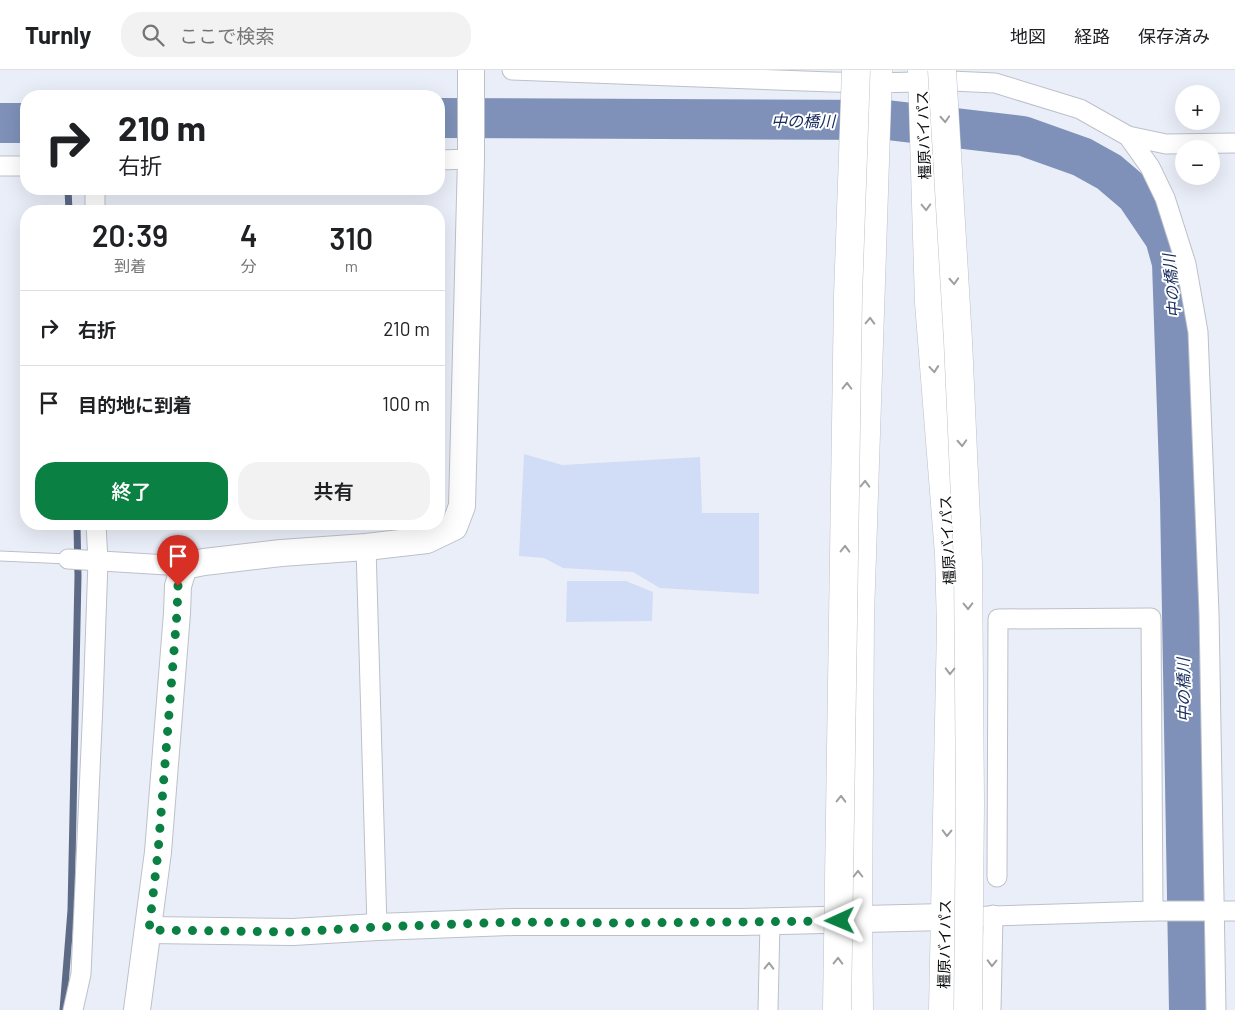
<!DOCTYPE html>
<html lang="ja">
<meta charset="utf-8">
<style>
body{margin:0;font-family:Barlow,"Noto Sans JP",sans-serif;background:#f2f2f2;color:#202124;height:100vh;display:flex;flex-direction:column;font-size:19px;white-space:nowrap}
*{box-sizing:border-box;margin:0}
p{font-size:16px;color:#757577}
.icon{flex:none;width:28px;height:28px;fill:none;stroke:currentColor;stroke-width:2;stroke-linecap:round;stroke-linejoin:round}
.map{position:relative;flex:1;overflow:hidden}
.panel{position:absolute;left:20px;top:135px;width:425px;height:325px;display:flex;flex-direction:column;background:#fff;border-radius:20px;box-shadow:0 5px 20px #0002}
.panel>*{flex:none}
.top-card{position:absolute;left:20px;top:20px;width:425px;height:105px;border-radius:20px;box-shadow:0 5px 20px #0002;background:#fff;color:#202124;overflow:hidden}
.buttons{position:absolute;left:1175px;top:15px;display:grid;gap:10px}
.buttons a{display:grid;place-items:center;width:45px;height:45px;border-radius:50%;background:#fff;box-shadow:0 5px 20px #0002;font-size:25px}
.pin{position:absolute;display:grid;place-items:center;width:42px;height:42px;color:#fff;margin:-51px -21px;border-radius:50% 50% 50% 0;rotate:-45deg;box-shadow:0 0 5px #0007}
.pin .icon{rotate:45deg}
.me{position:absolute;width:55px;margin:-28px;rotate:269deg;stroke-linejoin:round;filter:drop-shadow(0 0 4px #0008)}
.turn{display:flex;align-items:center;gap:18px;height:105px;padding:0 15px;font-size:22px}
.turn .icon{width:65px;height:65px;stroke-width:2.5}
.turn b{display:block;font-size:35px;line-height:42px}
.eta{display:flex;justify-content:space-evenly;align-items:center;height:85px;text-align:center}
.eta b{font-size:30px;font-weight:600;line-height:35px}
.action{display:flex;gap:10px;margin-top:auto;padding:10px 15px}
.action a{flex:1;height:58px;border-radius:20px;background:#0b8043;color:#fff;font-size:20px;font-weight:600;line-height:58px;text-align:center}
.action a+a{background:#f2f2f2;color:#202124}
ul{padding:0;list-style:none}
li{display:flex;align-items:center;gap:15px;height:75px;padding:0 15px;border-top:1px solid #e0e0e0}
li div{flex:1}
li b{display:block;font-size:19px}
li em{font-style:normal}
header{display:flex;align-items:center;gap:30px;box-sizing:border-box;height:70px;padding:0 25px;background:#fff;border-bottom:1px solid #e0e0e0}
header strong{font-size:24px}
nav{display:flex;gap:28px;margin-inline-start:auto;font-size:18px}
.search{width:350px;height:45px;background:#f2f2f2;display:flex;align-items:center;gap:12px;box-sizing:border-box;padding:0 18px;border-radius:20px;color:#757577;font-size:19px}
.map>svg:first-child{display:block}
.green{fill:#d1ddf7}
.lines{fill:none;stroke-linecap:round;stroke-linejoin:round}
.stream{stroke:#5d6a86;stroke-width:7}
.river{stroke:#7f91b8;stroke-width:40}
.lane-casing{stroke:#bcc0c9;stroke-width:11}
.street-casing{stroke:#bcc0c9;stroke-width:21}
.secondary-casing{stroke:#bcc0c9;stroke-width:28}
.highway-casing{stroke:#bcc0c9;stroke-width:29}
.lane{stroke:#fff;stroke-width:9}
.street{stroke:#fff;stroke-width:19}
.secondary{stroke:#fff;stroke-width:26}
.highway{stroke:#fff;stroke-width:28}
.highway-bridge-casing{stroke:#bcc0c9;stroke-width:29;stroke-linecap:butt}
.highway-bridge{stroke:#fff;stroke-width:28}
.oneway{stroke:#9e9fa0}
.route{stroke:#0b8043;stroke-width:9;stroke-dasharray:0 16.2}
.labels{text-anchor:middle;dominant-baseline:central;stroke-width:4;stroke-linejoin:round;paint-order:stroke}
.street-label{font-size:15px;fill:#0d0f11;stroke:#fff}
.water-label{font-size:16px;font-style:italic;fill:#1a2e60;stroke:#fff}
</style>
<header>
<strong>Turnly</strong>
<div class="search"><svg class="icon" aria-label="search" viewBox="0 0 24 24"><circle cx="10" cy="10" r="6"/><path d="M15 15l6 6"/></svg>ここで検索</div>
<nav><a>地図</a><a>経路</a><a>保存済み</a></nav>
</header>
<div class="map">
<svg width="1235" height="940" viewBox="0 0 1235 940">
<rect width="100%" height="100%" fill="#eaeef8"/>
<g class="green">
<path d="M524,384L562,395L700,387L702,443H759V524L660,518L633,502L563,498L544,488L519,486Z"/>
<path d="M567,511H626L653,522L652,551L566,552Z"/>
</g>
<g class="lines">
<g class="stream">
<path d="M68,119L69,141"/>
<path d="M63,940L71,840L78,506L77,454"/>
</g>
<g class="river">
<path d="M439,48L887,50L1023,66L1082,87L1109,102L1136,125L1165,168L1172,193L1180,429L1189,940"/>
<path d="M0,53H26"/>
</g>
<defs>
<path id="lane" d="M0,486L68,489"/>
<g id="street">
<path d="M512,0L831,12L878,13L951,11L995,13L1080,39L1128,66L1166,74L1235,73"/>
<path d="M1128,66L1150,97L1165,128L1186,194L1198,262L1209,543L1216,940"/>
<path d="M439,90L471,89"/>
<path d="M0,96H26"/>
<path d="M95,141V119"/>
<path d="M366,477L377,857"/>
<path d="M68,489L184,496"/>
<path d="M997,807L998,549L1151,548L1153,841"/>
<path d="M959,847L1153,841H1235"/>
<path d="M73,940L81,904L93,633L98,491L96,454"/>
<path d="M768,940L770,852"/>
<path d="M991,940L993,845"/>
</g>
<g id="secondary">
<path d="M149,860L293,862L377,857L513,852H742L945,847"/>
<path d="M137,940L158,782L177,543L178,516L184,496L204,492L281,483L366,477L427,470L454,457L462,436L471,89V0"/>
</g>
<g id="highway">
<path d="M922,0L929,233L949,484L951,556L943,940"/>
<path d="M859,940L858,851L860,545L878,0"/>
</g>
</defs>
<use href="#lane" class="lane-casing"/>
<use href="#street" class="street-casing"/>
<use href="#secondary" class="secondary-casing"/>
<use href="#highway" class="highway-casing"/>
<use href="#lane" class="lane"/>
<use href="#street" class="street"/>
<use href="#secondary" class="secondary"/>
<use href="#highway" class="highway"/>
<defs>
<g id="highway-bridge">
<path d="M942,0L958,271L968,494L970,733L968,940"/>
<path d="M837,940L848,226L856,0"/>
</g>
</defs>
<use href="#highway-bridge" class="highway-bridge-casing"/>
<use href="#highway-bridge" class="highway-bridge"/>
</g>
<defs><path id="oneway-chevron" d="M-2-3.5L2.5 0L-2 3.5" fill="none" stroke-width="1.6" stroke-linecap="round" stroke-linejoin="round" transform="scale(1.25)"/></defs>
<g class="oneway">
<use href="#oneway-chevron" transform="translate(945 49) rotate(87)"/>
<use href="#oneway-chevron" transform="translate(926 137) rotate(88)"/>
<use href="#oneway-chevron" transform="translate(954 211) rotate(87)"/>
<use href="#oneway-chevron" transform="translate(870 251) rotate(-88)"/>
<use href="#oneway-chevron" transform="translate(934 299) rotate(85)"/>
<use href="#oneway-chevron" transform="translate(847 316) rotate(-89)"/>
<use href="#oneway-chevron" transform="translate(962 373) rotate(87)"/>
<use href="#oneway-chevron" transform="translate(865 414) rotate(-88)"/>
<use href="#oneway-chevron" transform="translate(845 479) rotate(-89)"/>
<use href="#oneway-chevron" transform="translate(968 536) rotate(89)"/>
<use href="#oneway-chevron" transform="translate(950 601) rotate(91)"/>
<use href="#oneway-chevron" transform="translate(841 729) rotate(-89)"/>
<use href="#oneway-chevron" transform="translate(947 763) rotate(91)"/>
<use href="#oneway-chevron" transform="translate(858 804) rotate(-90)"/>
<use href="#oneway-chevron" transform="translate(838 891) rotate(-89)"/>
<use href="#oneway-chevron" transform="translate(992 893) rotate(91)"/>
<use href="#oneway-chevron" transform="translate(769 896) rotate(-89)"/>
</g>
<g class="lines">
<path class="route" d="M178,516L177,543L158,782L149,860L293,862L377,857L513,852L620,853L840,851"/>
</g>
<g class="labels">
<g class="street-label">
<text transform="translate(923 65) rotate(-92)">橿原バイパス</text>
<text transform="translate(947 470) rotate(-93)">橿原バイパス</text>
<text transform="translate(944 874) rotate(-89)">橿原バイパス</text>
</g>
<g class="water-label">
<text x="803" y="50">中の橋川</text>
<text transform="translate(1171 216) rotate(-95)">中の橋川</text>
<text transform="translate(1183 620) rotate(-91)">中の橋川</text>
</g>
</g>
</svg>
<div class="buttons">
<a>+</a>
<a>−</a>
</div>
<div class="pin" style="left:178px;top:516px;background:#d93025"><svg class="icon" aria-label="arrive" viewBox="0 0 24 24"><path d="M6 21V4h12l-3 4 3 4H6"/></svg></div>
<svg class="me" style="left:840px;top:851px" viewBox="-20 -20 40 40"><path d="M0-17L14 15 0 8-14 15z" fill="#0b8043" stroke="#fff" stroke-width="4"/></svg>
<div class="top-card">
<div class="turn"><svg class="icon" aria-label="right" viewBox="0 0 24 24"><path d="M7 20v-9h11M14 6l5 5-5 5"/></svg><div><b>210 m</b>右折</div></div>
</div>
<section class="panel">
<div class="eta">
<div><b>20:39</b><p>到着</p></div>
<div><b>4</b><p>分</p></div>
<div><b>310</b><p>m</p></div>
</div>
<ul>
<li><svg class="icon" aria-label="right" viewBox="0 0 24 24"><path d="M7 20v-9h11M14 6l5 5-5 5"/></svg><div><b>右折</b></div><em>210 m</em></li>
<li><svg class="icon" aria-label="arrive" viewBox="0 0 24 24"><path d="M6 21V4h12l-3 4 3 4H6"/></svg><div><b>目的地に到着</b></div><em>100 m</em></li>
</ul>
<div class="action"><a>終了</a><a>共有</a></div>
</section>
</div>
